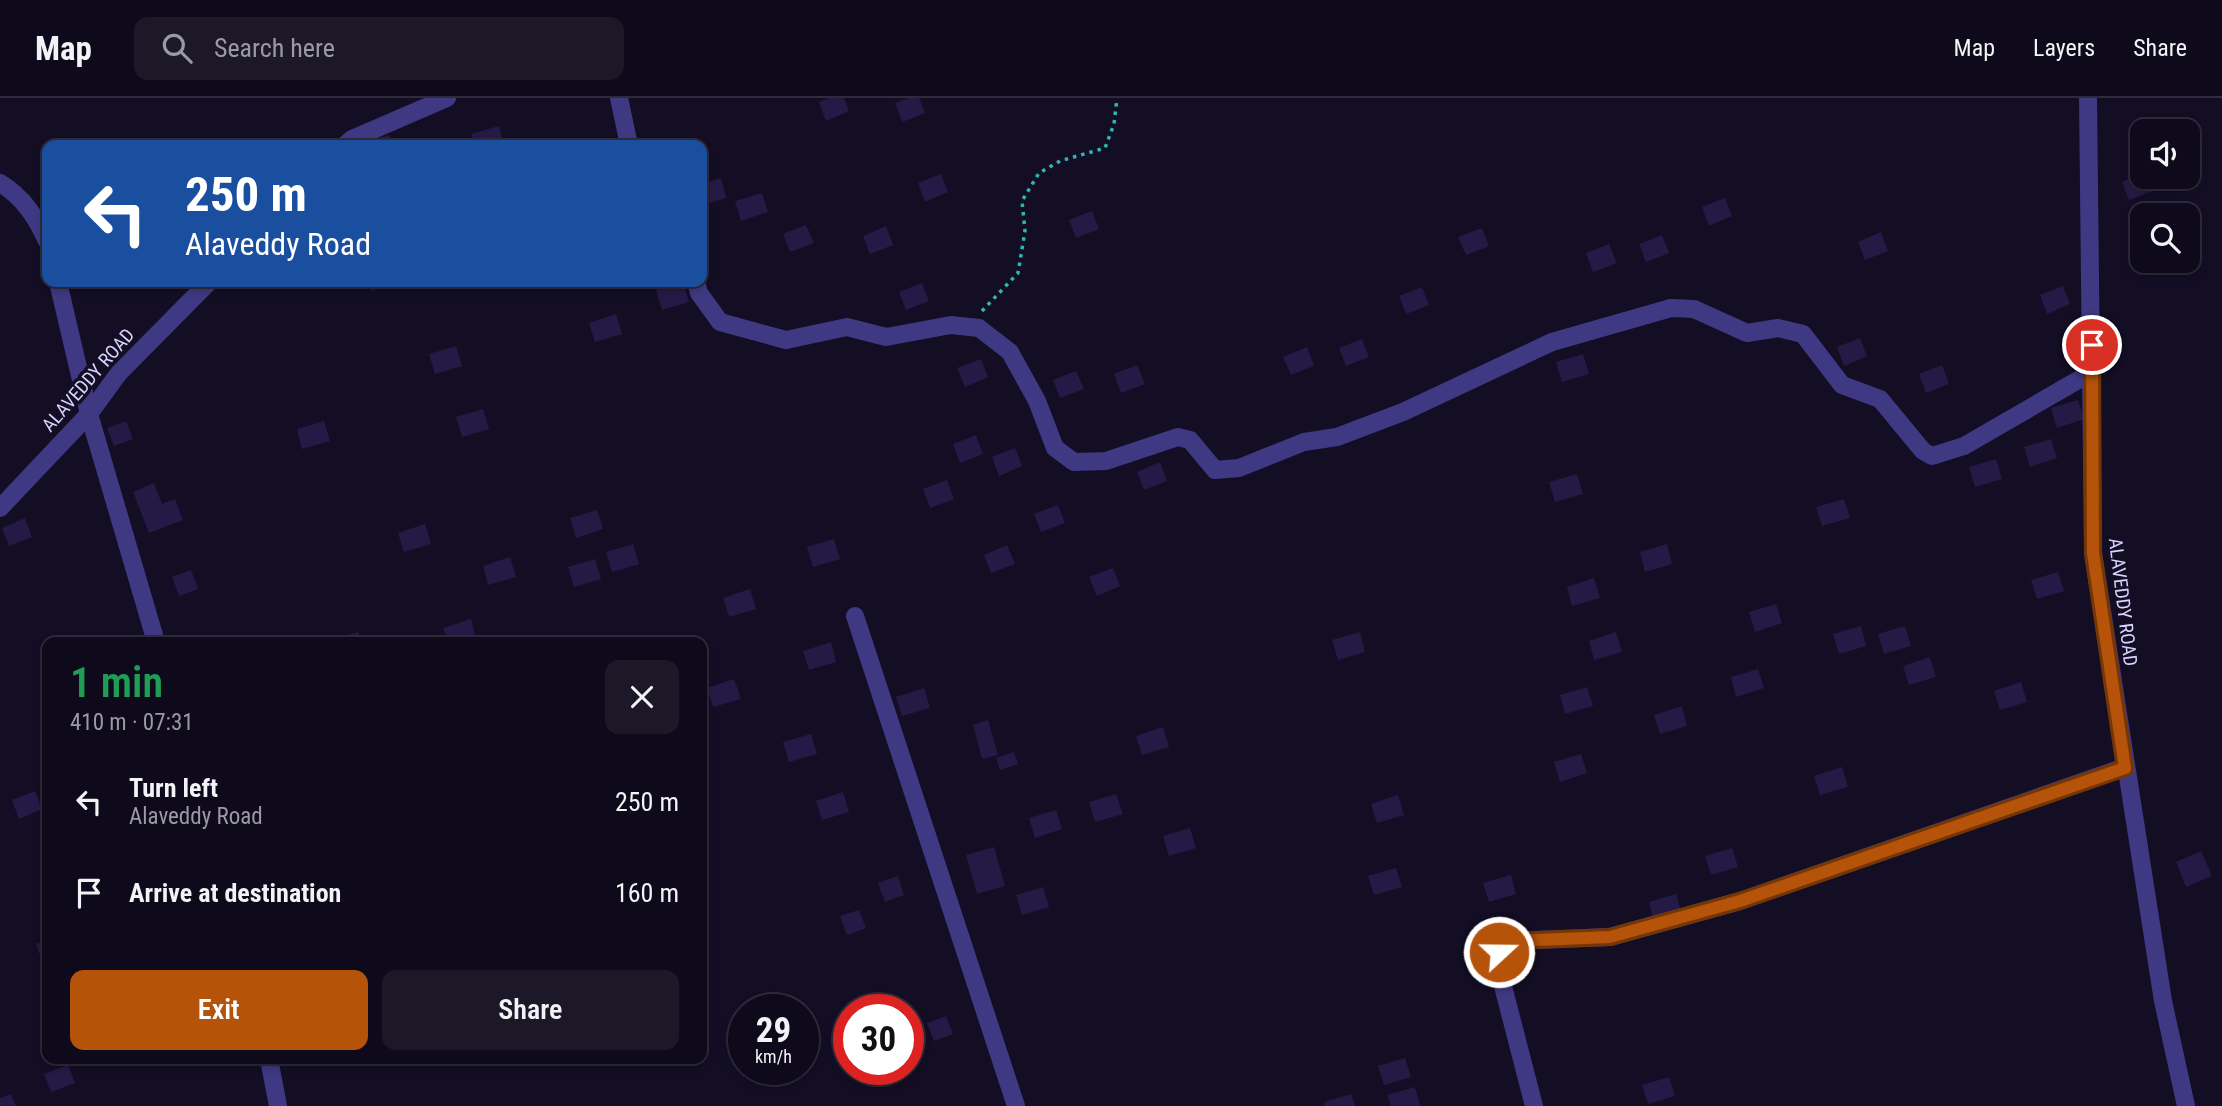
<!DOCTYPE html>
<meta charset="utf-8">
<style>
body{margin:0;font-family:"Roboto Condensed",sans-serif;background:#1c1828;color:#f1f3f6;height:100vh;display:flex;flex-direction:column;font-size:26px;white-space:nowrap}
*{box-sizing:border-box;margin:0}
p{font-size:23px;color:#9b9aa3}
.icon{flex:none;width:38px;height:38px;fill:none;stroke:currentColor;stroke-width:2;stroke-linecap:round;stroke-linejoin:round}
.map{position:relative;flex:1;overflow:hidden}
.panel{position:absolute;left:42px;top:539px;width:665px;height:427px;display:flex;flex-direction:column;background:#0e0a1b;border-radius:14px;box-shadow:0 4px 10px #0003,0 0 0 2px #2e2b3a}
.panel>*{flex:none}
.hud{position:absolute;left:42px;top:42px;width:665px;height:147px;border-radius:14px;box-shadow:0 4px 10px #0003,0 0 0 2px #2e2b3a;background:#1a4fa0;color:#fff;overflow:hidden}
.fabs{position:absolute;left:2130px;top:21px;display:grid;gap:14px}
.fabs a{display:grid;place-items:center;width:70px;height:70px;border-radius:14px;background:#0e0a1b;box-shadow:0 4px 10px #0003,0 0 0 2px #2e2b3a;font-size:35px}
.speed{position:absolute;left:728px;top:896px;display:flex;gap:14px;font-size:35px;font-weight:700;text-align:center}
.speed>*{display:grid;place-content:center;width:91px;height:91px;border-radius:50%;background:#0e0a1b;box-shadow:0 4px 10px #0003,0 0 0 2px #2e2b3a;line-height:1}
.speed small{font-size:18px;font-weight:400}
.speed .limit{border:10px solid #d22;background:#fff;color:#111}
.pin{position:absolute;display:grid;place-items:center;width:60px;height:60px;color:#fff;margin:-30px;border:4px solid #fff;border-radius:50%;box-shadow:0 2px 7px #0007}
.me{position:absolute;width:77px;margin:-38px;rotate:69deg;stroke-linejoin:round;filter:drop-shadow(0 0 5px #0008)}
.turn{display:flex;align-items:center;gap:24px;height:147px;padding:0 28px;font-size:32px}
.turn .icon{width:91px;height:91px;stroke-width:2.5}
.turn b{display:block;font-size:49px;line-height:60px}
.round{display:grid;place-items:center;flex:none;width:74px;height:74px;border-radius:14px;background:#1c1828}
.overview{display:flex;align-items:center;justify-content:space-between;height:119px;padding:0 28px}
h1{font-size:42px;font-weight:600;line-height:52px;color:#1e9e55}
.cta{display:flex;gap:14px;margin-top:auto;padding:14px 28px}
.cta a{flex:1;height:80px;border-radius:14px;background:#b45309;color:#fff;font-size:28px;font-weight:600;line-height:80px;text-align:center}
.cta a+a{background:#1c1828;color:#f1f3f6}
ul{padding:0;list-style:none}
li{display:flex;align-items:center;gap:21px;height:91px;padding:0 28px}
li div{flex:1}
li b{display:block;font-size:26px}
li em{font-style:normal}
header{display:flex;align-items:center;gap:42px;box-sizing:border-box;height:98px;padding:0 35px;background:#0e0a1b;border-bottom:2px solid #2e2b3a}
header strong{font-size:33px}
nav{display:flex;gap:38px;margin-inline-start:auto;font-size:24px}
.search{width:490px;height:63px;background:#1c1828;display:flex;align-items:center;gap:18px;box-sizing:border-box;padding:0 24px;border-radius:14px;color:#9b9aa3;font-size:26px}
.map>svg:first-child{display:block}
.building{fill:#251a45}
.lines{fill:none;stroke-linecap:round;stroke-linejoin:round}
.path{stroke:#2fb6b3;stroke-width:3.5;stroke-dasharray:3.5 5;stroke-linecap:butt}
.minor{stroke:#3f3983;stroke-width:18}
.route-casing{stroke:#753606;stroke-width:18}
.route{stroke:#b45309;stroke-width:12}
.labels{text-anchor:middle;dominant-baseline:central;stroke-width:7;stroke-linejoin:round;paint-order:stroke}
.street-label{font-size:19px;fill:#d9d2ff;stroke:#130e24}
</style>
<header>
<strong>Map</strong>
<div class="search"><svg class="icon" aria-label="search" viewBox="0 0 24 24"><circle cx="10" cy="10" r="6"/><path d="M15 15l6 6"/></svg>Search here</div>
<nav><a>Map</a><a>Layers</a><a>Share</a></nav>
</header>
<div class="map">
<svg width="2222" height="1008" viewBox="0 0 2222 1008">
<rect width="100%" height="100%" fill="#130e24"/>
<g class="building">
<path d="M829,0H844L849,13L826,23L819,4Z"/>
<path d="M909,0H919L925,15L902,24L895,5Z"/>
<path d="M499,28L504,47H475L471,36Z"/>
<path d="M389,37L392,47H358Z"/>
<path d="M941,76L948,94L925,104L918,85Z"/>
<path d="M2142,76V79H2147L2152,93L2129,102L2122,84Z"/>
<path d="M721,80L726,100L702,107V86Z"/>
<path d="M762,95L768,114L741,123L735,103Z"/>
<path d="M1725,100L1732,118L1709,128L1702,109Z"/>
<path d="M1092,113L1099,131L1076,140L1069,122Z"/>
<path d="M806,127L814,145L790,154L783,136Z"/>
<path d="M886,128L893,147L870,156L863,138Z"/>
<path d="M1482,130L1489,148L1466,157L1458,139Z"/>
<path d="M1881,134L1888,153L1865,162L1858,144Z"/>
<path d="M1662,137L1669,155L1646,164L1639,146Z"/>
<path d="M1609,146L1617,165L1593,174L1586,155Z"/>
<path d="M369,184H399L371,193Z"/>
<path d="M683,184L689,204L662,212L656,192Z"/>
<path d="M922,185L929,203L906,212L899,194Z"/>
<path d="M2063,188L2070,206L2047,216L2040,197Z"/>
<path d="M1422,189L1429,207L1406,216L1399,198Z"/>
<path d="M616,216L622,236L595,244L589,225Z"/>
<path d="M1860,240L1867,258L1844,268L1837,249Z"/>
<path d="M1362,241L1369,259L1346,268L1339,250Z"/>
<path d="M456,248L462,268L435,276L429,256Z"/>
<path d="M1307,249L1314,268L1291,277L1283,259Z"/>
<path d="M1583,256L1589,276L1562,284L1556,264Z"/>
<path d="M981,261L988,279L965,289L957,270Z"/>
<path d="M1137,267L1145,286L1121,295L1114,276Z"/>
<path d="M1942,267L1949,286L1926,295L1919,276Z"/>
<path d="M1076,273L1084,291L1060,300L1053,282Z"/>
<path d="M2078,302L2084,321L2057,330L2051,310Z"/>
<path d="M483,311L489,331L462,339L456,319Z"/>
<path d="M126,323L133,341L114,348L107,330Z"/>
<path d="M324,323L330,343L302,351L297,331Z"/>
<path d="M976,337L983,356L960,365L953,346Z"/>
<path d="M2051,341L2057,360L2030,369L2024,349Z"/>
<path d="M1015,350L1022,368L999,378L992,359Z"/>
<path d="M1996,361L2002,381L1975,389L1969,369Z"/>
<path d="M1160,364L1167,383L1144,392L1137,374Z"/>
<path d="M1577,376L1583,396L1555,404L1549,384Z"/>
<path d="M947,382L954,401L930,410L923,391Z"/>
<path d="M154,385L162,406L175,401L183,422L149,435L133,394Z"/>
<path d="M1844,401L1850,420L1822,428L1816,409Z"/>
<path d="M1058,407L1065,425L1041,434L1034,416Z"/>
<path d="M597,412L603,431L576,440L570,420Z"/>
<path d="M25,420L32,439L9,448L2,430Z"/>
<path d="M425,426L431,446L404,454L398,435Z"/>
<path d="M834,441L840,461L813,469L807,449Z"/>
<path d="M633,446L639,466L612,474L606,454Z"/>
<path d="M1667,446L1672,466L1645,474L1640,454Z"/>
<path d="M1007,447L1015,466L991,475L984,457Z"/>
<path d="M510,459L516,479L488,487L483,468Z"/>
<path d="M595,461L601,481L574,489L568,469Z"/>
<path d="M1113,470L1120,488L1097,498L1089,479Z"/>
<path d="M191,472L198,491L179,498L172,479Z"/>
<path d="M2058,474L2064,493L2037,501L2031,482Z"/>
<path d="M1594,480L1600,500L1572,508L1567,489Z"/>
<path d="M750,491L756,511L729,519L723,500Z"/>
<path d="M1776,506L1782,525L1755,534L1749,514Z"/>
<path d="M471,521L476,541L448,544L443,530Z"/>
<path d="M1861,528L1866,548L1839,556L1833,536Z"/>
<path d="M1905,528L1911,548L1884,556L1878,536Z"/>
<path d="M358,534L361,544H331V542Z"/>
<path d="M1360,534L1365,554L1338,562L1332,542Z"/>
<path d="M1616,534L1622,554L1594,562L1589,543Z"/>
<path d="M831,544L836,564L809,572L803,553Z"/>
<path d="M1930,559L1936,579L1909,587L1903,568Z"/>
<path d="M1758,571L1764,590L1736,599L1731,579Z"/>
<path d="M734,581L741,601L713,609L707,590Z"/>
<path d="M2021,584L2027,604L2000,612L1994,593Z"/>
<path d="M1587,589L1593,608L1565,616L1560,597Z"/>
<path d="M924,590L930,610L902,618L896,599Z"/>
<path d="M1682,608L1687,628L1660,636L1654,617Z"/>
<path d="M988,622L998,657L982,661L973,627Z"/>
<path d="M1163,629L1169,649L1142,657L1136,638Z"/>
<path d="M811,636L817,656L789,664L783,644Z"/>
<path d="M1014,654L1018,666L1000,672L996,660Z"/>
<path d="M1581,656L1587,675L1560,684L1554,664Z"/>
<path d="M1842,669L1848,689L1820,697L1814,678Z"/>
<path d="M35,693L42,711L19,721L12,702Z"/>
<path d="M843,694L849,714L822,722L816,703Z"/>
<path d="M1116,696L1123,716L1095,724L1089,704Z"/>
<path d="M1398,697L1404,717L1377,725L1371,706Z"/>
<path d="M1056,712L1062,731L1035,740L1029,720Z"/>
<path d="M1190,730L1196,750L1169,758L1163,738Z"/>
<path d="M994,749L1005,788L977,796L966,757Z"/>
<path d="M1732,750L1738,769L1711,777L1705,758Z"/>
<path d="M2201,753L2212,778L2186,789L2176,764Z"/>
<path d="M1396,770L1402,789L1374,797L1368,778Z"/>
<path d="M1511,777L1516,796L1489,804L1483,785Z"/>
<path d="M898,778L904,797L885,804L878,785Z"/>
<path d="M1043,789L1049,809L1022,817L1016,797Z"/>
<path d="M1676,796L1682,816L1654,824L1649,804Z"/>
<path d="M859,812L866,830L847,837L840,818Z"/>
<path d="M47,842V863L43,865L36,846Z"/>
<path d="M946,918L953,936L934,943L927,925Z"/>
<path d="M744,920V945H743L735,923Z"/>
<path d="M1405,960L1411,979L1384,987L1378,968Z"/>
<path d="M68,967L75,985L51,994L44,976Z"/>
<path d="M1669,979L1675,998L1648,1006L1642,987Z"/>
<path d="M1415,989L1420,1008H1391L1387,997Z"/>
<path d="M11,996L16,1008H0V1000Z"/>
<path d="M1351,996L1355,1008H1325L1324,1004Z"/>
</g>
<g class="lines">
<path class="path" d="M982,213L1018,175L1025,133L1022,103L1039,75L1060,63L1105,50L1114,26L1117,0"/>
<g class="minor">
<path d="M619,0L629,47"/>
<path d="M2088,0L2093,455L2163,903L2186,1008"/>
<path d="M345,47L352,41L447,0"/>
<path d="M0,85C23,99 36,119 47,143"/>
<path d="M58,184L89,316L156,544"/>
<path d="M696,184L699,195L720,224L786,242L847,229L886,239L951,227L979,230L1010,254L1037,303L1055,350L1074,364L1106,363L1178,339L1190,342L1215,372L1239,370L1304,344L1337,339L1403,314L1552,244L1671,210L1694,211L1747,235L1778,230L1803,236L1842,287L1880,301L1923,353L1932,358L1964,348L2092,274"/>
<path d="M0,410L89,316L119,275L209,184"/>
<path d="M855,518L1016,1008"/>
<path d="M269,961L278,1008"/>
<path d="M1534,1008L1498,869L1499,854L1514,843L1610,839L1740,803L2125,669"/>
</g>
</g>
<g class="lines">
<defs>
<path id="route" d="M1499,854L1514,843L1610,839L1740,803L2125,670L2093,455L2092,247"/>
</defs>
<use href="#route" class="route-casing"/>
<use href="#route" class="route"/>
</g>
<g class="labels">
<g class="street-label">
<text transform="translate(88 282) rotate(-49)">ALAVEDDY ROAD</text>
<text transform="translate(2123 504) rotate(83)">ALAVEDDY ROAD</text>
</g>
</g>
</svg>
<div class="fabs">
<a><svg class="icon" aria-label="sound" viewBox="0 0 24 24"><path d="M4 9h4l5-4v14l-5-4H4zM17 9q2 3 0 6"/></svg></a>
<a><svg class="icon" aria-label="search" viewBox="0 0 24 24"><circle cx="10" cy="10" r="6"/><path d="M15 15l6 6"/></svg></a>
</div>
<div class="speed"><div>29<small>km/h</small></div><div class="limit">30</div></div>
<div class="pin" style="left:2092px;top:247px;background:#d93025"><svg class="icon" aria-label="arrive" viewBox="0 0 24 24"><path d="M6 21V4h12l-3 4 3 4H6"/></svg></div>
<svg class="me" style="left:1499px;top:854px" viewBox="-20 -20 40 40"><circle r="17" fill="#b45309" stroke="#fff" stroke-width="3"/><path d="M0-11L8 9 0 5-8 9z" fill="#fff"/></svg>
<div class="hud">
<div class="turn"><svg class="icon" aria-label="left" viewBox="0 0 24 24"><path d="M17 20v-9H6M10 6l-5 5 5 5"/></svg><div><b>250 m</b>Alaveddy Road</div></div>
</div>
<section class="panel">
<div class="overview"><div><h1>1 min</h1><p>410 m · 07:31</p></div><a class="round"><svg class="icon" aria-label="close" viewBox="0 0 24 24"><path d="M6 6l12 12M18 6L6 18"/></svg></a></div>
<ul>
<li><svg class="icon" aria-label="left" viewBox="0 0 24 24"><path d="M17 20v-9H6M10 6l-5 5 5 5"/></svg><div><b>Turn left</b><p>Alaveddy Road</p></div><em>250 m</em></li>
<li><svg class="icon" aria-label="arrive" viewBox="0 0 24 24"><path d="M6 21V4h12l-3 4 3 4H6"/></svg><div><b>Arrive at destination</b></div><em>160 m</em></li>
</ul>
<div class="cta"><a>Exit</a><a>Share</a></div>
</section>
</div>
